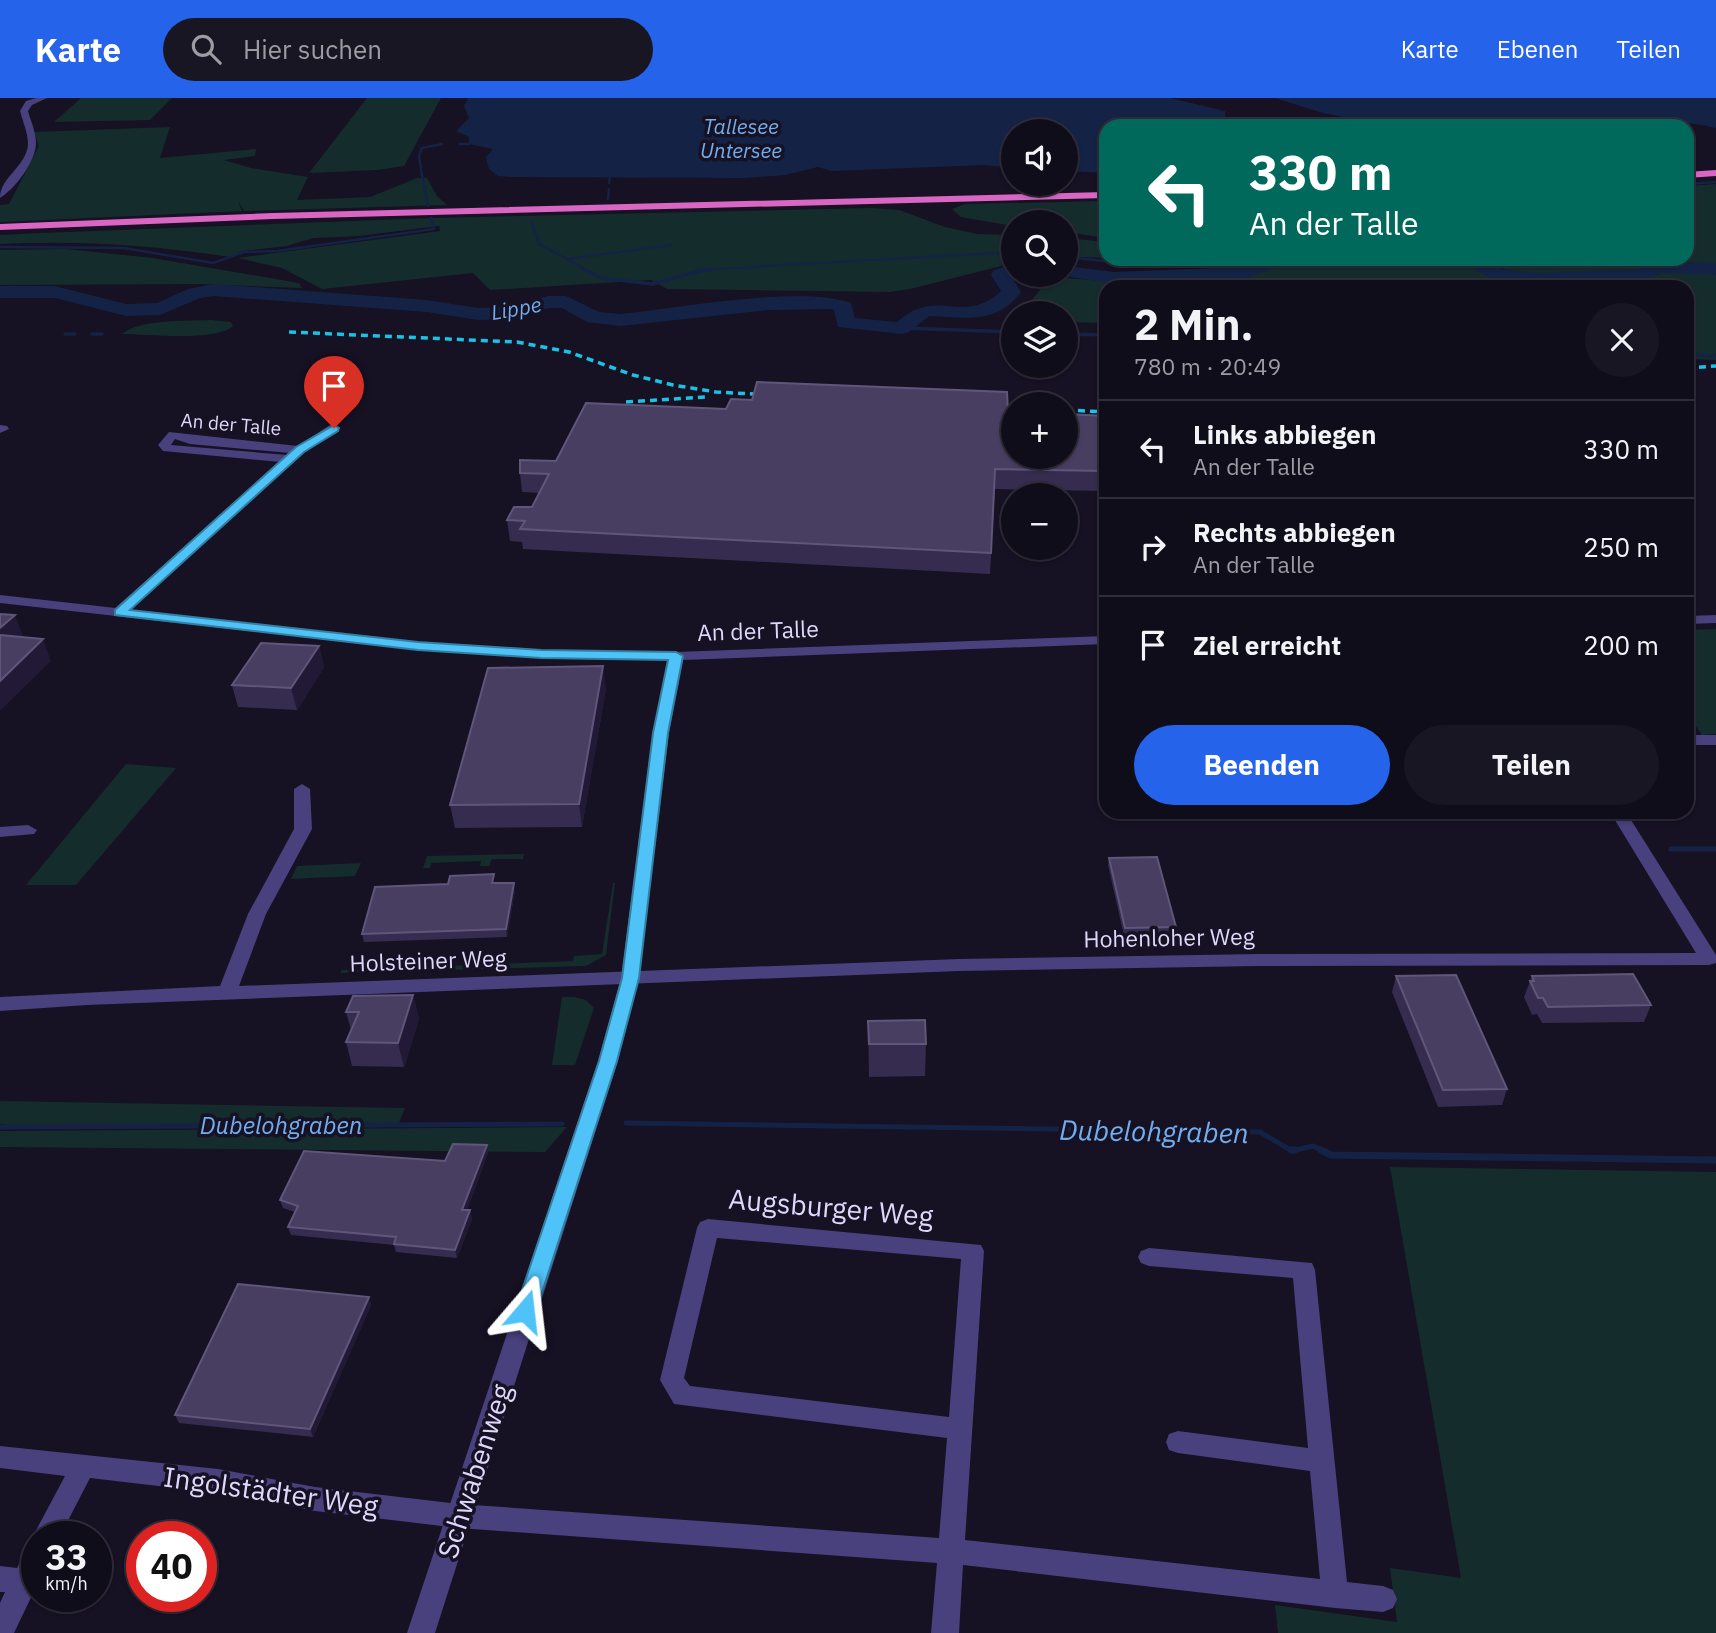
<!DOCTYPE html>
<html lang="de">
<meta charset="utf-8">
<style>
body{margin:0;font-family:"IBM Plex Sans",sans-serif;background:#191623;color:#f1f3f6;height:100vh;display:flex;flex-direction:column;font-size:26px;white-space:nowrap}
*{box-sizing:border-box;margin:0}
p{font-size:23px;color:#9c9ca2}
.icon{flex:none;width:38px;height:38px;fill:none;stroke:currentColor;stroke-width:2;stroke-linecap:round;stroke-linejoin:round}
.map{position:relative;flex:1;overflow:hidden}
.drawer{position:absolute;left:1099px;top:182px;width:595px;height:539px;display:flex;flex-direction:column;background:#100d1a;border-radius:21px;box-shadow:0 2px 5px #0004,0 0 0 2px #302d39}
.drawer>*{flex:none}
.guide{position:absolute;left:1099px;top:21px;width:595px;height:147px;border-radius:21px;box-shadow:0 2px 5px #0004,0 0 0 2px #302d39;background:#00695c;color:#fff;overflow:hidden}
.buttons{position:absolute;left:1001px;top:21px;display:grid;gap:14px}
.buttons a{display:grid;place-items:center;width:77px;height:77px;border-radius:50%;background:#100d1a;box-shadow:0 2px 5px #0004,0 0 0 2px #302d39;font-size:35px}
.speed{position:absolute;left:21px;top:1423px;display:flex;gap:14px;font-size:35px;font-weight:700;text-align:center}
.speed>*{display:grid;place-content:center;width:91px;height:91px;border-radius:50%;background:#100d1a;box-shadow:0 2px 5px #0004,0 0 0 2px #302d39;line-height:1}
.speed small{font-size:18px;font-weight:400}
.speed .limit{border:10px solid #d22;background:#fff;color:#111}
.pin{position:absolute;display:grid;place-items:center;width:60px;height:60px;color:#fff;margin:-72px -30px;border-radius:50% 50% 50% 0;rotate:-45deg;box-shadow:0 0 7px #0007}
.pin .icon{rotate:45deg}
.me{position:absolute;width:77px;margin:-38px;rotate:17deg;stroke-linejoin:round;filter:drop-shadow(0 0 5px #0008)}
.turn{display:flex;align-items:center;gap:24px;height:147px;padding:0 35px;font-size:32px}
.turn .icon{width:91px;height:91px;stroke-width:2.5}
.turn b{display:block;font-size:49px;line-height:60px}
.round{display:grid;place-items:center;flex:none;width:74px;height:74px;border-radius:37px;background:#191623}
.overview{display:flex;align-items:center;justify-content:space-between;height:119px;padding:0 35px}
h1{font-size:42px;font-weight:800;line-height:52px}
.cta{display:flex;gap:14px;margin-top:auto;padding:14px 35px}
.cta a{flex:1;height:80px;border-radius:42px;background:#2563eb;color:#fff;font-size:28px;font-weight:800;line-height:80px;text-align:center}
.cta a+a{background:#191623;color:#f1f3f6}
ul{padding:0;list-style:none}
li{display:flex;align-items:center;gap:21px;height:98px;padding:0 35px;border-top:2px solid #302d39}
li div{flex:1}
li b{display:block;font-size:26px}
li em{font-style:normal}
header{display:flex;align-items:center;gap:42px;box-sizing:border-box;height:98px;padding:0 35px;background:#2563eb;color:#fff}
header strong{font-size:33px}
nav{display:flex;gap:38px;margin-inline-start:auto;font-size:24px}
.search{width:490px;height:63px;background:#191623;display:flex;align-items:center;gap:18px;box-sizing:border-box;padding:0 24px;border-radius:38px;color:#9c9ca2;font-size:26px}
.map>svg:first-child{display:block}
.green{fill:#152c2d}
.water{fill:#142345}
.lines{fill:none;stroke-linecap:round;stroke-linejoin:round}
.stream-far3{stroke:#142345;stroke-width:2.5}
.stream-far2{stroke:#142345;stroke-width:3.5}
.stream-far1{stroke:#142345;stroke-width:5}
.stream{stroke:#142345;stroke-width:7}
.river{fill:#142345;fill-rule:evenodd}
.minor{fill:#48417d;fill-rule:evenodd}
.tertiary{fill:#48417d;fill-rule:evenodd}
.trunk{fill:#da66c4;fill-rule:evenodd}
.rail{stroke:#1ac3e5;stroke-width:3.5;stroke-dasharray:7 5;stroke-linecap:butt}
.wall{fill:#362c4f}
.shaded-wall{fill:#211936}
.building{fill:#483e61;stroke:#5f567a;stroke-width:2}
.route{fill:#4fc3f7;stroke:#337fa1;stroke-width:2}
.labels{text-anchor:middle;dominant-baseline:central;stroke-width:7;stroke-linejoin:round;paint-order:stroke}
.far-street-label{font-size:19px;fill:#ded8fb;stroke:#161123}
.far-water-label{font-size:21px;font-style:italic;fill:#71adef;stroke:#161123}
.street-label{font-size:23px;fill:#ded8fb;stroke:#161123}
.water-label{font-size:24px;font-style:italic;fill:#71adef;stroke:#161123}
.near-water-label{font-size:28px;font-style:italic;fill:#71adef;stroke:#161123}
.near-street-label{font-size:28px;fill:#ded8fb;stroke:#161123}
</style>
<header>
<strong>Karte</strong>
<div class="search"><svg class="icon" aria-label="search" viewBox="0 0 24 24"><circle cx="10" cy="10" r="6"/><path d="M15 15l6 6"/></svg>Hier suchen</div>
<nav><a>Karte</a><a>Ebenen</a><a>Teilen</a></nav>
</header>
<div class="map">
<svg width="1716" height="1535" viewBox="0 0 1716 1535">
<rect width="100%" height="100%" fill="#161123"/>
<g class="green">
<path d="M81,0H172L150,22L54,24Z"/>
<path d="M367,0H441L404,68L378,72L309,75Z"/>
<path d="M170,29L160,60L256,51L255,58L224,62L251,70L308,79L297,102L370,99L417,80H427L437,98L447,107L244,113L238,103L242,113L0,124V107L9,106L39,48L34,34Z"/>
<path d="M1716,86V168L1654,167L1646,173L1525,177L1494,168L1526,161H1687V88Z"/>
<path d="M1106,103V140L1066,134V124H1013V128L961,119L952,111L965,106Z"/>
<path d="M871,110L899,112L945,129L977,136L1013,137V165L910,191L889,194L667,191L651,182L490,192L473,175L322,191L282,170L238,160L440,133L439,128L359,138L313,140L287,148L242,153L230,159C153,147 78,142 0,146V137L42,135L433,120Z"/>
<path d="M1066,140L1106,144V161H1285L1199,170L1183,161L1066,159Z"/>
<path d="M66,151L153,160L299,185L302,190L199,186L0,187V152Z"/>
<path d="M1361,161H1446L1475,166L1499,177L1559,183L1606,178L1656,177L1668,173H1716V262L1687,261V189H1401L1397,180L1390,189H1106V225L1066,224V215H1022L1049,180C1068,179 1085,182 1103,183C1138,187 1182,184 1213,176C1231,172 1249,181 1265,170Z"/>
<path d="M211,222L231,224L233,228C215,244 147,236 122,236C139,221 188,223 211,222Z"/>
<path d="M1716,531V636L1702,637L1687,615V532Z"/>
<path d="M126,666L176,670L76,787H26Z"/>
<path d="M524,756L523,761H492L489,768H480L481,763L431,765L430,770H423L427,758Z"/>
<path d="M361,765L355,778L291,781L297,768Z"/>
<path d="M613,785H615L606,857L586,868L341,875V872L573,863L574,858L602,856Z"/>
<path d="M574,899L586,902L594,910L575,967H552L562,899Z"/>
<path d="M0,1003L405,1010L399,1025L8,1027L0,1026Z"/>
<path d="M567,1029L545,1054L0,1049V1033Z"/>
<path d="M1390,1069L1716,1074V1535H1278L1275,1507L1397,1524L1390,1470L1461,1480Z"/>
</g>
<g class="water">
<path d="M468,0H1170L1225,13L1226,28H1106V75L1066,73V33H1013V70L984,67L832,73L818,69L785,77L746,80L510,79L498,78L489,71L486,59L493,51L469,46V39L456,33L469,20L464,8Z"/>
<path d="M1275,0H1716V30C1691,24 1659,21 1635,28H1389L1323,15Z"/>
</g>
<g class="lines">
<g class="stream-far3">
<path d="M459,46H469"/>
<path d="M421,70L419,58L422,50L442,46"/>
<path d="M421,72L428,108"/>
<path d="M609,85L610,79"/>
<path d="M1687,86L1716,84"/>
<path d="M608,101L609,91"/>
<path d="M531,123L539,146L587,172"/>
<path d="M0,149L124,150L213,165L244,154L277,153L434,131L431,120"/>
<path d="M1066,159L1105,163L1170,164"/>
<path d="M568,161L672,147"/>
<path d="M1481,165L1509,161"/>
<path d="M697,172L1013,154"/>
</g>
<g class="stream-far2">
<path d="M584,171L601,180L652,186L708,171"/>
<path d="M902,230L1013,234"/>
<path d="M65,236H75"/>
<path d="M92,236H102"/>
<path d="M1066,236L1106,237"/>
<path d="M1687,257L1716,258"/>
</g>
<g class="stream-far1">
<path d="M1671,751H1716"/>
<path d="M626,1025L1260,1034L1292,1053L1313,1048L1325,1054"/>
<path d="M0,1029L562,1026"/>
</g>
<g class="stream">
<path d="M1291,1052H1295"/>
<path d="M1321,1052L1331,1057L1716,1062"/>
</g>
<g class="river">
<path d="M1264,161H1338L1329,166L1275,170L1245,180L1114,186L1059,177H1066V168L1114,174L1242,169Z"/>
<path d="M1458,161H1485L1502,171L1538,175L1639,171L1659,163L1716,165V177L1663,175L1639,182L1525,185L1488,179Z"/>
<path d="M1013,165V177H1016L1012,179L1021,194C996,228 964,219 929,218L909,234L902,236L838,229L834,212L831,211L768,212L621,228L587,224L562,210H549L508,221L478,222L427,214L214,198L200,200L160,217L126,218L55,200H0V188H55L126,206L157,205L188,191L214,186L427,202L478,210L507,209L548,198H566L599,214L621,216C677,210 802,187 851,205L855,220L897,224C937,187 963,229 1001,193L991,177L993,173Z"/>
</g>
<g class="minor">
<path d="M36,0H47L32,7L28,13C31,24 36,34 36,45C36,63 15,91 0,100C0,79 27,68 28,46C28,35 23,24 20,13L26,3Z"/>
<path d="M0,327L7,328L9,331L0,335Z"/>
<path d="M330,327L340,330L304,355L124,517H114V511L280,364L163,353L158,347L169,334L298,348ZM175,341L190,346L290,355L287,357L171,347Z"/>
<rect x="1687" y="637" width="29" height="10"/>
<path d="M302,686L310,691L312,731L266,816L239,888L959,861L1259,856L1696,855L1610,714H1626L1716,857V865L1709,867L1259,868L959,873L87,907L0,913V899L220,888L248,816L294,731V691Z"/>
<path d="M28,727L37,732L34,736L0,739V729Z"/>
<path d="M708,1121L981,1147L984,1153L965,1442L1320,1481L1310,1373L1178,1355L1169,1352L1166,1344L1169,1336L1178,1333L1308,1350L1293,1180L1149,1168L1141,1165L1138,1159L1141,1153L1149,1150L1312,1165L1315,1172L1347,1484L1383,1488L1393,1492L1397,1501L1393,1510L1383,1514L1335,1510L963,1467L959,1535H931L937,1465L459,1430L315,1413L218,1395L90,1380L60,1438H37V1487L14,1535H0V1505L5,1494H0V1468L17,1470L28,1448L36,1445L33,1438L65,1378L0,1370V1348L218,1371L315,1389L459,1406L939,1440L947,1340L674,1306L660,1282L697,1130L700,1124ZM717,1140L961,1161L949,1319L690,1288L684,1280Z"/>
</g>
<g class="tertiary">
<path d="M0,497L418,544L541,552L676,554L1106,538V546L683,562L669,635L639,880L618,963L435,1535H407L598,963L621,880L653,635L668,562L541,560L418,552L0,505Z"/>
<path d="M1716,517V525L1687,526V518Z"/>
</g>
<g class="trunk">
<path d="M1716,72V78L1687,80V74Z"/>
<path d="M1106,94V100L273,121L0,132V126L273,115Z"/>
</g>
<g class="rail">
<path d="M289,234L517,244L569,254L633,277L673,287L716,294L772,297"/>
<path d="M1687,270L1716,268"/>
<path d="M626,304L706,299"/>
<path d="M989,305L1022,306"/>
<path d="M1066,312L1106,314"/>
</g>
</g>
<g class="wall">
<path d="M1008,314L1106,318V393L995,391L990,476L523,451L522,444L510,443L507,422L532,409L539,395L522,394L520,375L556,363Z"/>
<path d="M319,548L324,569L297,612L238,609L232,587Z"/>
<path d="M606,590L582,729L455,730L450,707Z"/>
<path d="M1109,760L1176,829L1174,837L1124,838L1108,767Z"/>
<path d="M495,785L515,793L507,839L364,844L362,836Z"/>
<path d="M1396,878L1507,991L1502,1007L1438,1009L1392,894Z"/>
<path d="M1532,878L1651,907L1644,924L1542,925L1537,916L1532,917L1524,899Z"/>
<path d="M413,897L419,921L404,969L352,968L346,944L351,932L346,914Z"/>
<path d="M868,923L926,946L925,978L869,979Z"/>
<path d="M487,1047L488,1055L467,1112H470L472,1121L457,1160L396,1154L394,1147L291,1137L288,1129L295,1114L283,1110L280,1102L445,1063Z"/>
<path d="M369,1199L371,1207L313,1339L179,1325L175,1317Z"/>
</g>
<g class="shaded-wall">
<path d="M15,517L23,538L2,558L0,554V530Z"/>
<path d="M43,541L51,563L0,613V583Z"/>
<path d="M319,548L324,569L297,612L291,590Z"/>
<path d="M603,568L606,590L582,729L579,706Z"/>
<path d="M514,785L515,793L507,839L506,831Z"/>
<path d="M413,897L419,921L404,969L398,945Z"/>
<path d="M487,1047L488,1055L464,1120L462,1112Z"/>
<path d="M470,1112L472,1121L457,1160L455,1152Z"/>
<path d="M369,1199L371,1207L313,1339L310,1331Z"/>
</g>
<g class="building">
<path d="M757,284L1007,294L1008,314H1013V359H1066V316L1106,318V373L995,371L991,455L520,431L525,423L507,422L514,409H532L549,376L520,375V362L556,363L586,305L726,311L731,301L752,302Z"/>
<path d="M0,516L15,517L0,530Z"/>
<path d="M0,537L43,541L0,583Z"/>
<path d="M261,545L319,548L291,590L232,587Z"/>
<path d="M603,568L579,706L450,707L488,570Z"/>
<path d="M1157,759L1176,829L1125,830L1109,760Z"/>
<path d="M494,776L492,785H514L506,831L362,836L375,789L448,786L450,778Z"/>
<path d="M1633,876L1651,907L1548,909L1543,900H1538L1530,883H1534L1532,878Z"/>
<path d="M1456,877L1507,991L1443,992L1396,878Z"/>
<path d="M413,897L398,945L346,944L359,914H346L353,898Z"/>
<path d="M925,922L926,946H869L868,923Z"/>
<path d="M453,1046L487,1047L462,1112H470L455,1152L394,1146L396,1139L288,1129L298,1108L280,1102L304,1053L445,1063Z"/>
<path d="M238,1186L369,1199L310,1331L175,1317Z"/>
</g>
<path class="route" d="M334,327L339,330L338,333L304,354L130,512L418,544L541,552L676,554L683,558L668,635L639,880L617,963L536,1213L533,1220L525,1222L518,1220L515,1213L599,963L622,880L653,635L668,562L541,560L418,552L115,517V512L296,349Z"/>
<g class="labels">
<g class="far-street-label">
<text transform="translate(231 326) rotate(5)">An der Talle</text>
</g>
<g class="far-water-label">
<text x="741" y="28">Tallesee<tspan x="741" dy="24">Untersee</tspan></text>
<text transform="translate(516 210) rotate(-10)">Lippe</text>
</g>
<g class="street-label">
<text transform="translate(758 532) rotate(-2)">An der Talle</text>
<text transform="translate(1169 839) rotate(-1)">Hohenloher Weg</text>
<text transform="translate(428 862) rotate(-2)">Holsteiner Weg</text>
</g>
<g class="water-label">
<text x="281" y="1027">Dubelohgraben</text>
</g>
<g class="near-water-label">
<text transform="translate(1154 1033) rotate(1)">Dubelohgraben</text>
</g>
<g class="near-street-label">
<text transform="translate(831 1109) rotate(5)">Augsburger Weg</text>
<text transform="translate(474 1373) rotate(-72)">Schwabenweg</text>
<text transform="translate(271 1393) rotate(8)">Ingolstädter Weg</text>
</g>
</g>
</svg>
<div class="buttons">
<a><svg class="icon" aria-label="sound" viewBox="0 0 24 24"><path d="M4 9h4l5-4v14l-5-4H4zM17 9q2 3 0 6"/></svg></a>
<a><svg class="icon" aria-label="search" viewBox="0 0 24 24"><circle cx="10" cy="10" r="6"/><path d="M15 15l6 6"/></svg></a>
<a><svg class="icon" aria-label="layers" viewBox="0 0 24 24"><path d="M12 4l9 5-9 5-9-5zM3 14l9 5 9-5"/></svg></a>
<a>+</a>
<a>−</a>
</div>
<div class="speed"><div>33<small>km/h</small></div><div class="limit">40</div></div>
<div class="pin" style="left:334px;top:330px;background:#d93025"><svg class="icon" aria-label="arrive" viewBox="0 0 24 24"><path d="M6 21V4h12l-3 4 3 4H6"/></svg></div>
<svg class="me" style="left:525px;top:1213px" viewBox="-20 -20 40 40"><path d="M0-17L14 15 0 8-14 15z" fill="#4fc3f7" stroke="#fff" stroke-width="4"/></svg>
<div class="guide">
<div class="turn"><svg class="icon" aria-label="left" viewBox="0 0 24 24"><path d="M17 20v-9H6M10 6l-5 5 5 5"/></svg><div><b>330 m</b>An der Talle</div></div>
</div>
<section class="drawer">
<div class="overview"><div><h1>2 Min.</h1><p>780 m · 20:49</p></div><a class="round"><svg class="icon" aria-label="close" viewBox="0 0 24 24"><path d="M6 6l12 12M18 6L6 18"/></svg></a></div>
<ul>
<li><svg class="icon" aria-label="left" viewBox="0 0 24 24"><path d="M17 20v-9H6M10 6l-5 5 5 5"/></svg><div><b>Links abbiegen</b><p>An der Talle</p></div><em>330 m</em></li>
<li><svg class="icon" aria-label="right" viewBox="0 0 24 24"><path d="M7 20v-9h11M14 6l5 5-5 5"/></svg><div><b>Rechts abbiegen</b><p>An der Talle</p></div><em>250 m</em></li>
<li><svg class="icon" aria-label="arrive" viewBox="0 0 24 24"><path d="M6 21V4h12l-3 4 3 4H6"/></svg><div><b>Ziel erreicht</b></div><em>200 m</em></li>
</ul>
<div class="cta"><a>Beenden</a><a>Teilen</a></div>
</section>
</div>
